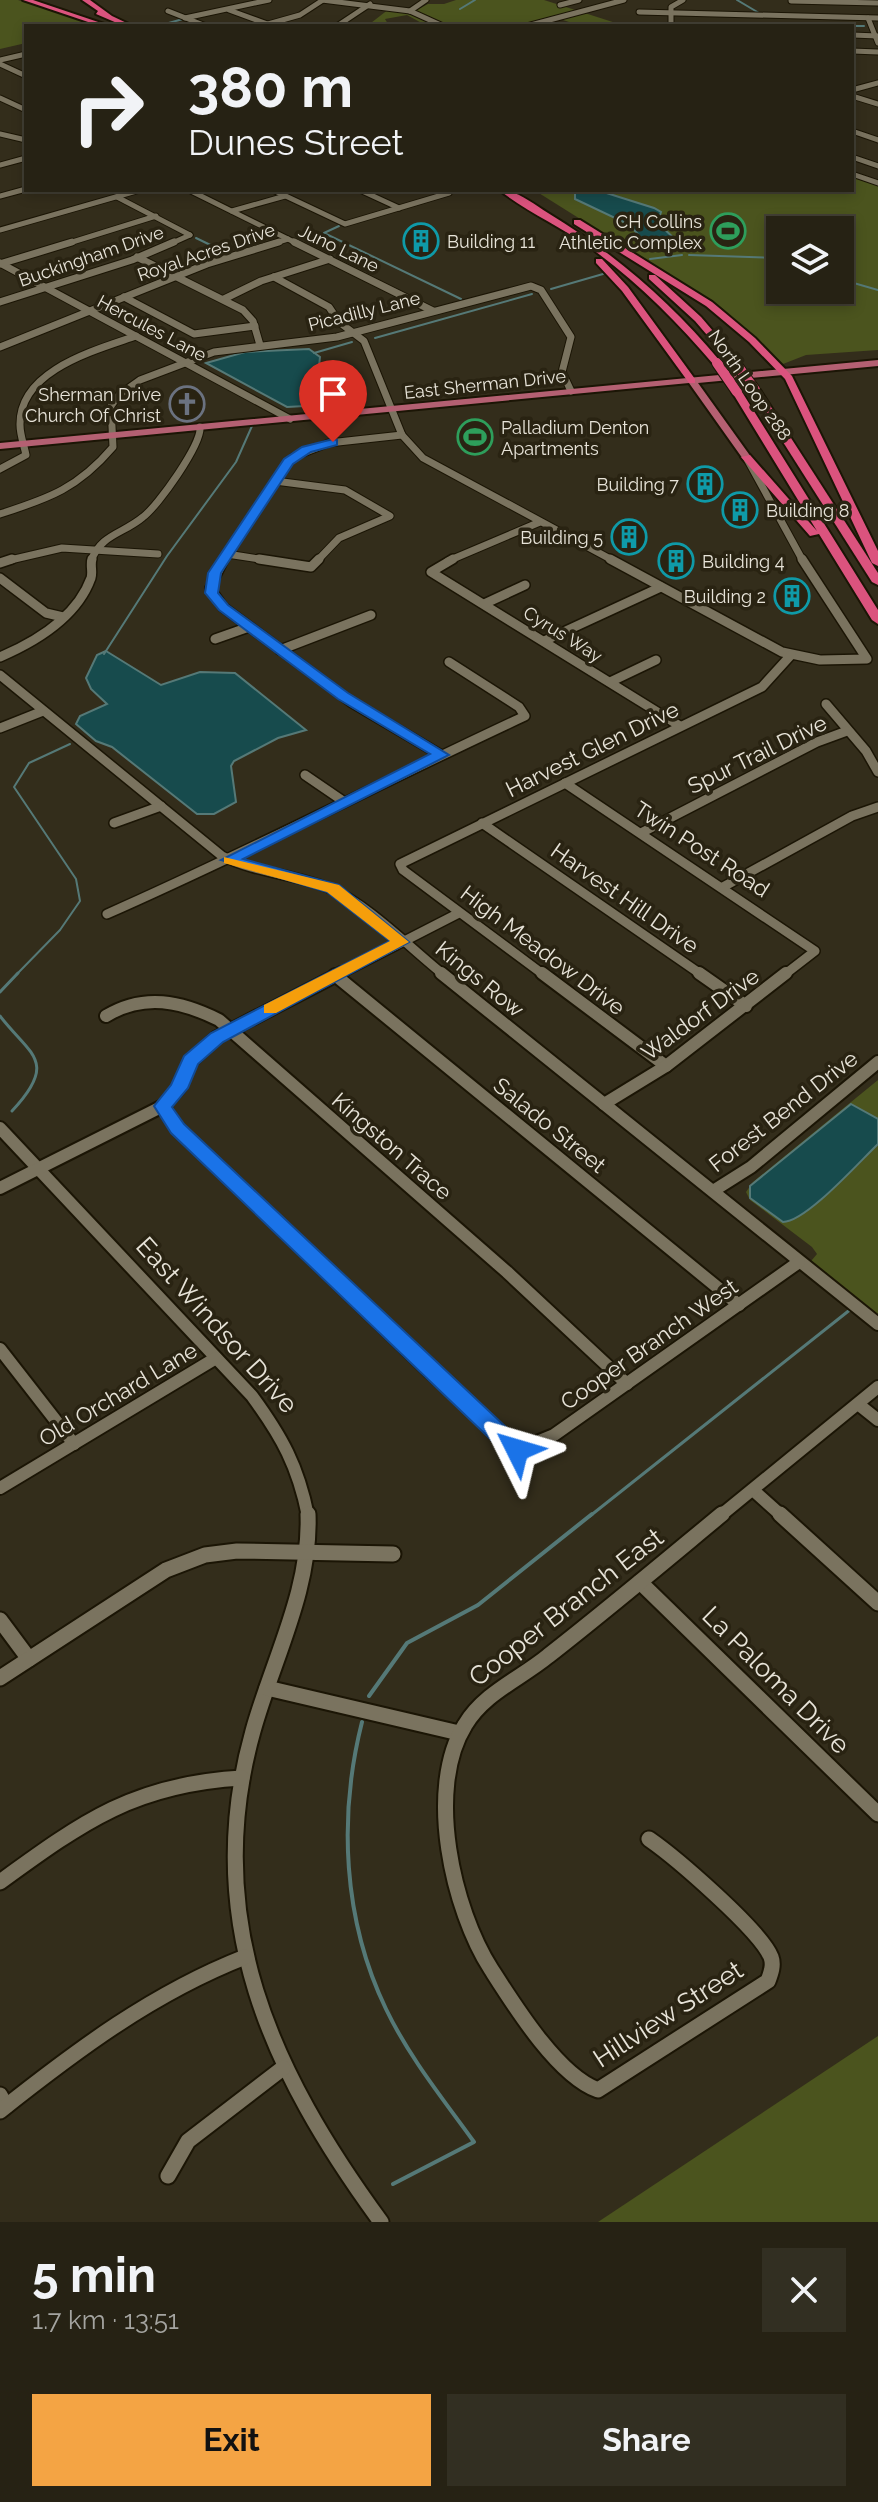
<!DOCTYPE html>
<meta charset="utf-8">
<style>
body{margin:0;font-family:Raleway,sans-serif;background:#322f22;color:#f1f3f6;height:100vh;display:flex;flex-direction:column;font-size:30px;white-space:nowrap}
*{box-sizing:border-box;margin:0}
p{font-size:26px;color:#a4a4a0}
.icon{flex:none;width:44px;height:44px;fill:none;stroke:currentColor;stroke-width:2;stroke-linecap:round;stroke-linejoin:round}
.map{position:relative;height:2222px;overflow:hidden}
.sheet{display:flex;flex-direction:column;background:#262214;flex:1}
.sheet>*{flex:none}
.banner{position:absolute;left:24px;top:24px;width:830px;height:168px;border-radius:0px;box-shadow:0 4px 12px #0003,0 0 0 2px #423f34;background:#262214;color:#f1f3f6;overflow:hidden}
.tools{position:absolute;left:766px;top:216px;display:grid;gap:16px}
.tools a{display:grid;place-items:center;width:88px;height:88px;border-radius:0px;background:#262214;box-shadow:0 4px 12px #0003,0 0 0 2px #423f34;font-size:40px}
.pin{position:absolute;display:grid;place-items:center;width:68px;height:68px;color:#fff;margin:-82px -34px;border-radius:50% 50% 50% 0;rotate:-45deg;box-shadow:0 0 8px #0007}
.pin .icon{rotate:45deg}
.me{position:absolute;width:88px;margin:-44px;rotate:310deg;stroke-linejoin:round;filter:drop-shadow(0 0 6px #0008)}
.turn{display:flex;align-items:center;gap:28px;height:168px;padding:0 32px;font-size:36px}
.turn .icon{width:104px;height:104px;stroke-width:2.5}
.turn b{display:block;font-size:56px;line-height:68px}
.round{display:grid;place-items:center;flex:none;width:84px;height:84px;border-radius:0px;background:#322f22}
.head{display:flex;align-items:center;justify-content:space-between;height:136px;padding:0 32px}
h1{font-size:48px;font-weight:700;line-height:60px}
.button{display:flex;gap:16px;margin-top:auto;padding:16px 32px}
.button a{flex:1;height:92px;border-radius:0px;background:#f4a444;color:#111;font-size:32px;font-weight:700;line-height:92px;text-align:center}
.button a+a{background:#322f22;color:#f1f3f6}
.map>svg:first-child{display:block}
.green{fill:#4b541e;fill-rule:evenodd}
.water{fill:#174b4d;stroke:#557977;stroke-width:2}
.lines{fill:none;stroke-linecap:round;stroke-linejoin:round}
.stream-far2{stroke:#557977;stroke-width:2}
.stream-far1{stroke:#557977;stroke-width:3}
.stream{stroke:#557977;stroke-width:4}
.minor-far4-casing{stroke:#1b1505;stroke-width:7}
.minor-far3-casing{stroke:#1b1505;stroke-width:9}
.minor-far2-casing{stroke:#1b1505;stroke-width:12}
.minor-far1-casing{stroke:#1b1505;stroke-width:16}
.minor-casing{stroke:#1b1505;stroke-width:19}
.major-casing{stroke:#1b1505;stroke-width:4}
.highway-casing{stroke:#1b1505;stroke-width:4}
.minor-far4{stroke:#7a735f;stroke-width:5}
.minor-far3{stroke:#7a735f;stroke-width:7}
.minor-far2{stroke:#7a735f;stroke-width:9}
.minor-far1{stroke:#7a735f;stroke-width:12}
.minor{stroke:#7a735f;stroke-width:15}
.major{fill:#b46072;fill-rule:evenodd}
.highway{fill:#db537e;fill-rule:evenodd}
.highway-bridge-casing{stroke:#1b1505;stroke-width:12;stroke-linecap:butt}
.highway-bridge{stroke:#db537e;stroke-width:10}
.route{fill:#1a73e8;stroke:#114b97;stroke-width:2}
.slow{fill:#f59e0b}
.labels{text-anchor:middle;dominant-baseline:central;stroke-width:7;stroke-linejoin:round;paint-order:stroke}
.far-poi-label{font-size:18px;fill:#e7e3d8;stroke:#292312;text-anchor:end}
.far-street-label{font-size:18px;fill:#e7e3d8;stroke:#292312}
.street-label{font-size:22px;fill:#e7e3d8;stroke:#292312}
.near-street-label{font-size:26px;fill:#e7e3d8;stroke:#292312}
</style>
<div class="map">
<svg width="878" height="2222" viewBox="0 0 878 2222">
<rect width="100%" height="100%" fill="#332d1b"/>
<g class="green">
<path d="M0,0H18L98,26H26V43L0,49Z"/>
<path d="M456,0H544L619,24L581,26L557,18L527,26H427L407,15L385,19L388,24L367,26L389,9L411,13L428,4H444Z"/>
<path d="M852,174L878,183V350L806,355L783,364L722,308L534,190H852ZM780,230H840V290H780Z"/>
<path d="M878,1080V1324L806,1267L817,1254L812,1247L750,1200L746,1192L753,1182Z"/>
<path d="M878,2036V2222H598Z"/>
</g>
<g class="water">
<path d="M575,190H597L654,208L661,212L659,218L662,227L678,242L668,247L655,246L641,238L630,225L575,199Z"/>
<path d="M309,349L320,357L318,375L327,404L323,405L287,407L206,363L245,352Z"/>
<path d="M106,651L161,685L200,672L235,673L306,730L278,738L234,761L231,766L236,802L214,814H197L112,747L96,741L76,724L80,716L107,704L91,689L86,678L97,655Z"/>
<path d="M851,1104L878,1119V1144C860,1161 806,1222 783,1222L750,1198V1186Z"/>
</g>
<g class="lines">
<g class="stream-far2">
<path d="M737,0L759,13"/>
<path d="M460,9L475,0"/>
<path d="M620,23H666"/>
<path d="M679,23L844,26"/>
<path d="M165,24L183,19"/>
<path d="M852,26H864"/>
<path d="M339,226L324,233L461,299"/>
<path d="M196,238L229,254"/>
<path d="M689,255L780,258"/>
<path d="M650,259L682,255"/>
<path d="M840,279L878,290"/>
<path d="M551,289L603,274"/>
<path d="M375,338L532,294"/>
<path d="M314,353L352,342"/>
<path d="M104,654L167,556L236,462L252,426"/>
<path d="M16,975L60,930L80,901L76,879L14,787L29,763L70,744"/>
</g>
<g class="stream-far1">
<path d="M0,992L18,973"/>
<path d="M0,1016C30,1055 59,1061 12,1111"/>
<path d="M590,1516L851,1309"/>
</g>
<g class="stream">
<path d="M369,1696L407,1643L478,1605L592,1514"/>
<path d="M362,1722C338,1817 343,1920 386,2009C409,2057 443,2099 474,2142L393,2184"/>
</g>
<defs>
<g id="minor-far4">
<path d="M322,0L410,11L443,26"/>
<path d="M791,1L878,3"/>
<path d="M560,5L579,0"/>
<path d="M229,10L273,26"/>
<path d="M168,11L206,26"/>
<path d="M410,11L426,0"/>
<path d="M639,12L878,18"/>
<path d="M185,18L269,0"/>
<path d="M868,18L878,43"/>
<path d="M268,24L300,15L323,0"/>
<path d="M337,26L370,4"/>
<path d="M527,26L624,0"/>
<path d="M671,26V7L683,0"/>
<path d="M852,35L878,36"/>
<path d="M852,51L878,52"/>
<path d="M0,60L26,54"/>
<path d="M0,64L26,76"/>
<path d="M852,90L878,83"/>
<path d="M852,96L878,104"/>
<path d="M0,98L26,110"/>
<path d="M852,131L878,140"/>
<path d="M0,134L26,140"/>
<path d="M852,157L878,166"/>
<path d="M0,165L26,158"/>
<path d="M852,174L878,183"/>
<path d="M189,190L298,244"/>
<path d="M273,190L345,224L449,193"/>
<path d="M360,190L399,208"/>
<path d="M0,196L26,189"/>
<path d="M117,197L190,235"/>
<path d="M232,211L285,196"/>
<path d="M0,230L140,190"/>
<path d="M66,244L156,216"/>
<path d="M170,244L190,235"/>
<path d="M272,244L288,239"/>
</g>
<g id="minor-far3">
<path d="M294,242L433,311"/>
<path d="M137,257L243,310L253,321L260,345"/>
<path d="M0,263L290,419"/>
<path d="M0,264L72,242"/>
<path d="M274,277L329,307L339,322L364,341L402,435L423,458L614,561"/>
<path d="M124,297L194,334L255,326"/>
<path d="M224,299L261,281L330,259"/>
<path d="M0,302L132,260L174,242"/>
<path d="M0,347L207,264L279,242"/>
<path d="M746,457L803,561"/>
<path d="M0,469L26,455C24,445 20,435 20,425C19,370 96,350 136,336"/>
<path d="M275,481L345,490L390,516L339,538L317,561"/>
<path d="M0,514C50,498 78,488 113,447L111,406L119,395L140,380L214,352L337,337L531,286L541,290L571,337L562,372L571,391"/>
<path d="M227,554L272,561"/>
<path d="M6,561L62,548L158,554"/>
<path d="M91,561C101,534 123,534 143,517C158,506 202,444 200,427"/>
<path d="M223,561L293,457L329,443L402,435"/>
<path d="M448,561L540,522"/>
</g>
<g id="minor-far2">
<path d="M224,559L210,588L223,607L351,702L441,755"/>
<path d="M259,559L311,567L319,559"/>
<path d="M453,559L431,572L680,726"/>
<path d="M610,559L782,652L820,660L867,659L802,559"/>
<path d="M0,563L12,559"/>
<path d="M0,578L46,613L63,617"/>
<path d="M484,604L525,585"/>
<path d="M215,639L249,627"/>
<path d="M544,641L661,587"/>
<path d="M280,650L371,615"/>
<path d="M0,657C35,642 77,617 91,578C93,572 90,565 92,559"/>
<path d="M0,675L222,856C256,873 294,874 329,888C368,904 411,949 444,975"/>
<path d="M610,682L656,660"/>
<path d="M826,704L866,751L878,772"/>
<path d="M0,728L43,711"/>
<path d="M305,775L343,801"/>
<path d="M565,783L815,951L784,975"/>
<path d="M114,823L161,806"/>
<path d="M482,823L702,975"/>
<path d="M641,833L817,742L847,731"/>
<path d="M723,887L852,816L878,807"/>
<path d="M107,914C248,852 385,781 525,716L519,707L449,662"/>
<path d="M338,975L459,913"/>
<path d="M544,975L403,870L400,864L762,687L791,655"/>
</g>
<g id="minor-far1">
<path d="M441,973L878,1324"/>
<path d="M542,973L666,1066"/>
<path d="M699,973L746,1006"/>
<path d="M335,975L739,1305"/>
<path d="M106,1016C144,993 181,1001 219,1020L507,1272L627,1384"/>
<path d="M604,1104L666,1066L786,973"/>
<path d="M163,1106L178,1129L429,1371L517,1450L554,1435L799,1262"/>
<path d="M0,1128L252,1396C282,1437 298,1466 308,1516"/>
<path d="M0,1188L163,1106L179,1088L191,1061L217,1037L341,973"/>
<path d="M713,1191L751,1167L878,1062"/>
<path d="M0,1349L74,1444"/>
<path d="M858,1404L878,1420"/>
<path d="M0,1488L216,1358"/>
<path d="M753,1490L782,1516"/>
<path d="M720,1516L878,1387"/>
</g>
<g id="minor">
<path d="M308,1514C311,1590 273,1659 253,1731C200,1919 271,2072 381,2222"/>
<path d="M780,1514L878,1603"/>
<path d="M640,1582L878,1814"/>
<path d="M0,1620L29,1659"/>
<path d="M0,1678L166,1570L205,1555L237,1551L393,1554"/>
<path d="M267,1688L459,1733"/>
<path d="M649,1839C675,1857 760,1930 771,1957C774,1965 771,1973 768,1981L598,2090C558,2076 514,2005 491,1969C453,1910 425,1789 465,1725C484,1693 520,1679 548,1656C607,1610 664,1562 722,1514"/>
<path d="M0,1882C84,1821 135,1784 242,1778"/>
<path d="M0,2095L6,2106"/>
<path d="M0,2111C77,2050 153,1993 245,1957"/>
<path d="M168,2176L188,2141L283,2068"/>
</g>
<path id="major" d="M878,360V366L698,383L751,457L746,460L743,459L689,383L0,449V443Z"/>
<g id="highway">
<path d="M23,0H33L110,26H100Z"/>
<path d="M82,0H90L112,16L133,26H124L96,14L98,11Z"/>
<path d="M499,190C517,190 533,204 548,213C614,253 671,302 720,361V365H714C676,320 635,280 588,246C559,226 526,211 499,190Z"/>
<path d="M574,220H580L712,302L755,338L792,376L878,551V566L872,563L785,379L749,342L706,306L574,224Z"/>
<path d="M596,259H602L628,287L695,379V383H689L622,291L596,263Z"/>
<path d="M649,275H655L701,317L737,359V363H731L695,321L649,279Z"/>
<path d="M755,387L760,390L878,573V585L872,582L750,390Z"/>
<path d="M737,389L742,392L878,610V624L872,620L819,534L810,536L741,457L750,455L817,531L732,392Z"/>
</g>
</defs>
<use href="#minor-far4" class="minor-far4-casing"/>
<use href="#minor-far3" class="minor-far3-casing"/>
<use href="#minor-far2" class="minor-far2-casing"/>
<use href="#minor-far1" class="minor-far1-casing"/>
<use href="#minor" class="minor-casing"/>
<use href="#major" class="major-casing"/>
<use href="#highway" class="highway-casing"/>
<use href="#minor-far4" class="minor-far4"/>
<use href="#minor-far3" class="minor-far3"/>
<use href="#minor-far2" class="minor-far2"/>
<use href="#minor-far1" class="minor-far1"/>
<use href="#minor" class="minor"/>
<use href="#major" class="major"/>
<use href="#highway" class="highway"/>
<defs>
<g id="highway-bridge">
<path d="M734,361L755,390"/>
<path d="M717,363L737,392"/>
</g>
</defs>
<use href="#highway-bridge" class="highway-bridge-casing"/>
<use href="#highway-bridge" class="highway-bridge"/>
</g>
<path class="route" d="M333,439L337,440V445L311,452L293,464L221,573L218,593L228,605L348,693L449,755L243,859L339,885L409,942L223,1042L198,1064L188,1088L172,1107L184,1124L524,1444L528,1450L524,1457H509L171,1133L154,1106L171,1085L184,1056L211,1033L390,941L327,892L221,860L430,754L338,699L219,610L205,593L208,573L284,459L302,447Z"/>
<path class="slow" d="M224,857L339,885L409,942L276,1013H264V1005L390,941L327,892L224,863Z"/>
<defs>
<symbol id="stadium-ring" viewBox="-11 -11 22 22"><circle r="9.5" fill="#292312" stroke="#2e9e5b" stroke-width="1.5"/><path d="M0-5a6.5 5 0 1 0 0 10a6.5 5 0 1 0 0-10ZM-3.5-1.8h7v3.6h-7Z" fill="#2e9e5b"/></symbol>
<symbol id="building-ring" viewBox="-11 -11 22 22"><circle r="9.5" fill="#292312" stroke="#0f9aa8" stroke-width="1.5"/><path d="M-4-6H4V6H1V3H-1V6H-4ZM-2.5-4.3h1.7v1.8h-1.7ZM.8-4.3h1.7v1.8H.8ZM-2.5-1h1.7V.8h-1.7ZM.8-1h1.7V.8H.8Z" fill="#0f9aa8"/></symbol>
<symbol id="church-ring" viewBox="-11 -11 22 22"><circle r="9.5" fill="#292312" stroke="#6b7280" stroke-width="1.5"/><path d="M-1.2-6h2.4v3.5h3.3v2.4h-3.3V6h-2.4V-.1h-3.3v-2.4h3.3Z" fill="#6b7280"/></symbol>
</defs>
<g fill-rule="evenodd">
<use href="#stadium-ring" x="708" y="211" width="40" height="40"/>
<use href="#building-ring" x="401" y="221" width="40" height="40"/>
<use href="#church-ring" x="167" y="384" width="40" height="40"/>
<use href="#stadium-ring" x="455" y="417" width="40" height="40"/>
<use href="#building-ring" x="685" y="464" width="40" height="40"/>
<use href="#building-ring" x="720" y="490" width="40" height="40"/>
<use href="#building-ring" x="609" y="517" width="40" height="40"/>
<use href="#building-ring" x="656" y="541" width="40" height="40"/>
<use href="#building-ring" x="772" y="576" width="40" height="40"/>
</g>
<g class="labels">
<g class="far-poi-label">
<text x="702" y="221">CH Collins<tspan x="702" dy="21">Athletic Complex</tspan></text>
<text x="447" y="241" text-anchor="start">Building 11</text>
<text x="161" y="394">Sherman Drive<tspan x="161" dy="21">Church Of Christ</tspan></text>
<text x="501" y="427" text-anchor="start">Palladium Denton<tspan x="501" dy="21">Apartments</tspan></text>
<text x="679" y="484">Building 7</text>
<text x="766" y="510" text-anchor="start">Building 8</text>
<text x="603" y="537">Building 5</text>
<text x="702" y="561" text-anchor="start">Building 4</text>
<text x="766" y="596">Building 2</text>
</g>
<g class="far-street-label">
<text transform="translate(339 248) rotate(26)">Juno Lane</text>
<text transform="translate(206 252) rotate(-19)">Royal Acres Drive</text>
<text transform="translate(91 256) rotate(-19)">Buckingham Drive</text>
<text transform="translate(364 311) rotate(-14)">Picadilly Lane</text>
<text transform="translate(152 328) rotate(28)">Hercules Lane</text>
<text transform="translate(485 384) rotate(-6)">East Sherman Drive</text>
<text transform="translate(750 385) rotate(55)">North Loop 288</text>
<text transform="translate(563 634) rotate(32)">Cyrus Way</text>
</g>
<g class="street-label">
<text transform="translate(592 749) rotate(-26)">Harvest Glen Drive</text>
<text transform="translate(757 754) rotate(-26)">Spur Trail Drive</text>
<text transform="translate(702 849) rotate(33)">Twin Post Road</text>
<text transform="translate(625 898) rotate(35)">Harvest Hill Drive</text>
<text transform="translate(543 950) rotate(37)">High Meadow Drive</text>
<text transform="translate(480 979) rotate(39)">Kings Row</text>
<text transform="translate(700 1014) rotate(-36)">Waldorf Drive</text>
<text transform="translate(783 1111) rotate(-38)">Forest Bend Drive</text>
<text transform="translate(550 1125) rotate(39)">Salado Street</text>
<text transform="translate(392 1146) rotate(41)">Kingston Trace</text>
<text transform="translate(649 1344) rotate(-35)">Cooper Branch West</text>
<text transform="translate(118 1394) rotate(-31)">Old Orchard Lane</text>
</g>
<g class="near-street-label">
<text transform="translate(217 1325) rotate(48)">East Windsor Drive</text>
<text transform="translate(566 1607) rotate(-38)">Cooper Branch East</text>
<text transform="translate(776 1680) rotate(45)">La Paloma Drive</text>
<text transform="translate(668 2014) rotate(-33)">Hillview Street</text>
</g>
</g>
</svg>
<div class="tools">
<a><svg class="icon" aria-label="layers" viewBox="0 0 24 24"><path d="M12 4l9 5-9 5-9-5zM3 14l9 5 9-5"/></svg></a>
</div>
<div class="pin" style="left:333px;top:442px;background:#d93025"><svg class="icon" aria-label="arrive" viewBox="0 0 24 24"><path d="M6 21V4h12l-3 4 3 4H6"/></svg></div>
<svg class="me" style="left:517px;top:1450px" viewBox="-20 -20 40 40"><path d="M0-17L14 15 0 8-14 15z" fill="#1a73e8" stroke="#fff" stroke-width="4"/></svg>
<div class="banner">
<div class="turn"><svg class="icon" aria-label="right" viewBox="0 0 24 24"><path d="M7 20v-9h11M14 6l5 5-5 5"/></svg><div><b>380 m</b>Dunes Street</div></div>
</div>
</div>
<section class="sheet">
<div class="head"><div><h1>5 min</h1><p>1.7 km · 13:51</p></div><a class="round"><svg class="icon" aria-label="close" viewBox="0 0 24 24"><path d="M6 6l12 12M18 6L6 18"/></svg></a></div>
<div class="button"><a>Exit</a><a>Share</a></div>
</section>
